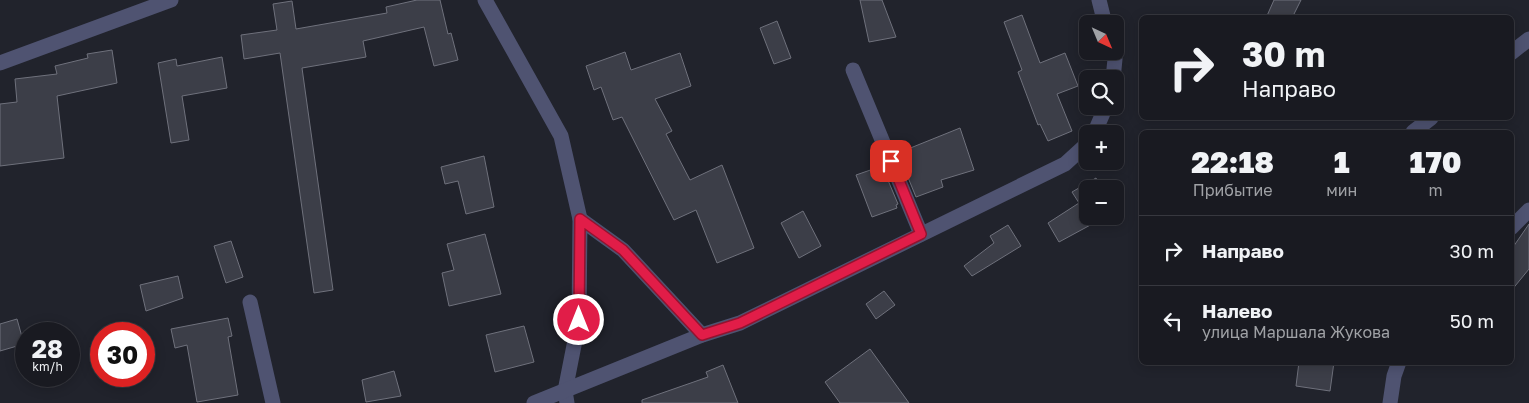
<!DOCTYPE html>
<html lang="ru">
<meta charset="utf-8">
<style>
body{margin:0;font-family:"Golos Text",sans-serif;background:#26272e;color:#f1f3f6;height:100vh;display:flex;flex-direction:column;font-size:19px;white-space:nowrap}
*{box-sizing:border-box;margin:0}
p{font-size:16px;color:#9fa1a5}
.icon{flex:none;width:28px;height:28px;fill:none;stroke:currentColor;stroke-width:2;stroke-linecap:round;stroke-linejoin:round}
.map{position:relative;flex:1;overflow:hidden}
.panel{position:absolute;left:1139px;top:130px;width:375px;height:235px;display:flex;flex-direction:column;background:#191a21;border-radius:8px;box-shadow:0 2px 12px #0003,0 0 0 1px #37383f}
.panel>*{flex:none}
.hud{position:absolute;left:1139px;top:15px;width:375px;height:105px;border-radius:8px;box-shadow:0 2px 12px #0003,0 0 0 1px #37383f;background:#191a21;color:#f1f3f6;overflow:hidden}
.needle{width:32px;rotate:136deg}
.buttons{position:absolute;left:1079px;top:15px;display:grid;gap:10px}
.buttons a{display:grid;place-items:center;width:45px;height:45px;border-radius:8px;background:#191a21;box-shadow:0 2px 12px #0003,0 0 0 1px #37383f;font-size:25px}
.speed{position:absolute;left:15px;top:322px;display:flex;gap:10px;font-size:25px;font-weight:700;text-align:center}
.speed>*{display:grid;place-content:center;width:65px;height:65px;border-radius:50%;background:#191a21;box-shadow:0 2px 12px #0003,0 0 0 1px #37383f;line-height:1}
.speed small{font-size:12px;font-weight:400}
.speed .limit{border:8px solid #d22;background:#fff;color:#111}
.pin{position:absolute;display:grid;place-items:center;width:42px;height:42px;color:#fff;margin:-21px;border-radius:10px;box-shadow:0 2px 8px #0006}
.me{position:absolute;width:55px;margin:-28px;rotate:0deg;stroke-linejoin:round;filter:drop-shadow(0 0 4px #0008)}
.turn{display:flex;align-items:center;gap:18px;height:105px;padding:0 20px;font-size:22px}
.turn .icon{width:65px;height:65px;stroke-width:2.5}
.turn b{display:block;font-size:35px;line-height:42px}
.eta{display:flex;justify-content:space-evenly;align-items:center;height:85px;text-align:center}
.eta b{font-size:30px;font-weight:800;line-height:35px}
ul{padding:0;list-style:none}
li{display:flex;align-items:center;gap:15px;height:70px;padding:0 20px;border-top:1px solid #37383f}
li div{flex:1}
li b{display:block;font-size:19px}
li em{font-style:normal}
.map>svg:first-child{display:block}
.building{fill:#3c3e48;stroke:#6f717c}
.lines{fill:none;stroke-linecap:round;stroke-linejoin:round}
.minor{stroke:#4f5371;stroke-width:15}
.route-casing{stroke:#92132f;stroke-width:12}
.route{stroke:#e11d48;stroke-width:9}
</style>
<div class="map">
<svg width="1529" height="403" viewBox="0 0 1529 403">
<rect width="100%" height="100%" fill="#21232c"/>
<g class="building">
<path d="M417,0H440L448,34L451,33L458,60L434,66L424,27L363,41L366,57L302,68L333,290L314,293L280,53L244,59L241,35L277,30L273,4L292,1L296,29L387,13L386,7Z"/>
<path d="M860,0H882L896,37L869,42Z"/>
<path d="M1274,0H1301L1292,18H1266Z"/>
<path d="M1022,15L1040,63L1065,53L1078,86L1057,94L1072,131L1048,141L1040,124L1038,125L1018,72L1022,70L1004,22Z"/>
<path d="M777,21L791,58L774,64L760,28Z"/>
<path d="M112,50L117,83L57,96L64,158L0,166V104L17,102L15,79L57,74L55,66L88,58L87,54Z"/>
<path d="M625,52L631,70L680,53L691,86L655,99L672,131L666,134L690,180L722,165L754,248L717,263L696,210L674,220L622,117L613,120L601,87L594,90L586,66Z"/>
<path d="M222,57L227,88L182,96L189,140L171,143L158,63L176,59L177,66Z"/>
<path d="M960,128L974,170L941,180L943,187L916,197L898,153Z"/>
<path d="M484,156L494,207L466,214L458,181L445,184L441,167Z"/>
<path d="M882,166L898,204L896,205L897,208L872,217L856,175Z"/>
<path d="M1096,178L1102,189H1088V216H1107L1059,242L1048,223L1079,203L1072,192Z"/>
<path d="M803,211L821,246L799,258L781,223Z"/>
<path d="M1529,224V269L1511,291V250Z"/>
<path d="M1008,225L1021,246L972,276L964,266L994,243L990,236Z"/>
<path d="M485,234L501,294L449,306L442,273L454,270L447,244Z"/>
<path d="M231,241L243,277L226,283L214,246Z"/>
<path d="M178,276L183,298L146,311L140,285Z"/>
<path d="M884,291L895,305L876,319L866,304Z"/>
<path d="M228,318L232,336L228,337L238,395L197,402L187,345L175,348L171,329Z"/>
<path d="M17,319L24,344L0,351V324Z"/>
<path d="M524,326L534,362L495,372L486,335Z"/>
<path d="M870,349L909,403H840L825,382Z"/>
<path d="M1299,362H1334L1330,391L1296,386Z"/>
<path d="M723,365L738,403H642V400L708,377L706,372Z"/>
<path d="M394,371L401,396L366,402L362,380Z"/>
</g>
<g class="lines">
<g class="minor">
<path d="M485,0L561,136L580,219L579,320L565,391L567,403"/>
<path d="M1099,0L1105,24"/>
<path d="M1511,53L1529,39"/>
<path d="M0,63L171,0"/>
<path d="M853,70L921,234"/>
<path d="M1113,79L1115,59L1113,51"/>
<path d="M1413,132L1431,118"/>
<path d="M1094,134L1106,106"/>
<path d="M580,219L623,250L702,335"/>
<path d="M1511,228L1529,210"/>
<path d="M250,302L273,403"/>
<path d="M534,403L702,335L740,323L1065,164L1088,143"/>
<path d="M1390,403L1394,376L1399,362"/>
</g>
</g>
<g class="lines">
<defs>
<path id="route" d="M579,320L580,219L623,250L702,335L740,323L921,234L891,161"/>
</defs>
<use href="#route" class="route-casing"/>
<use href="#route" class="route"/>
</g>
</svg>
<div class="buttons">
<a><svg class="needle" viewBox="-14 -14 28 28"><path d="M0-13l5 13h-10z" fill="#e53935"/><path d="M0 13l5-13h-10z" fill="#9fa1a5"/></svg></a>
<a><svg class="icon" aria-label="search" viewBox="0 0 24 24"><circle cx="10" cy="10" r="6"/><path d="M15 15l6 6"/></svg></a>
<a>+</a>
<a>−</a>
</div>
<div class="speed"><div>28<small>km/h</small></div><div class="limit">30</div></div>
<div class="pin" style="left:891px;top:161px;background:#d93025"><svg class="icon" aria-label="arrive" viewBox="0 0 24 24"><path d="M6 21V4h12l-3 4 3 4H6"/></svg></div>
<svg class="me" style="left:579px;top:320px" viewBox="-20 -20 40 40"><circle r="17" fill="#e11d48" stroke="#fff" stroke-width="3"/><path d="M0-11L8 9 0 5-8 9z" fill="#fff"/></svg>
<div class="hud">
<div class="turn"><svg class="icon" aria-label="right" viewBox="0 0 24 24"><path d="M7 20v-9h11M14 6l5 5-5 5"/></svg><div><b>30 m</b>Направо</div></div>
</div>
<section class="panel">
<div class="eta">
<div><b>22:18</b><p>Прибытие</p></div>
<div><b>1</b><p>мин</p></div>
<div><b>170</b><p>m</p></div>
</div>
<ul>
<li><svg class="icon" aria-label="right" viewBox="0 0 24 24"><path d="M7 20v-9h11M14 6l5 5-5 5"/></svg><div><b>Направо</b></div><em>30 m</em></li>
<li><svg class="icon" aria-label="left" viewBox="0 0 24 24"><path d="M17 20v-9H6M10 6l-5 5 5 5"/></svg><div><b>Налево</b><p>улица Маршала Жукова</p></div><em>50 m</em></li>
</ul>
</section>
</div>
